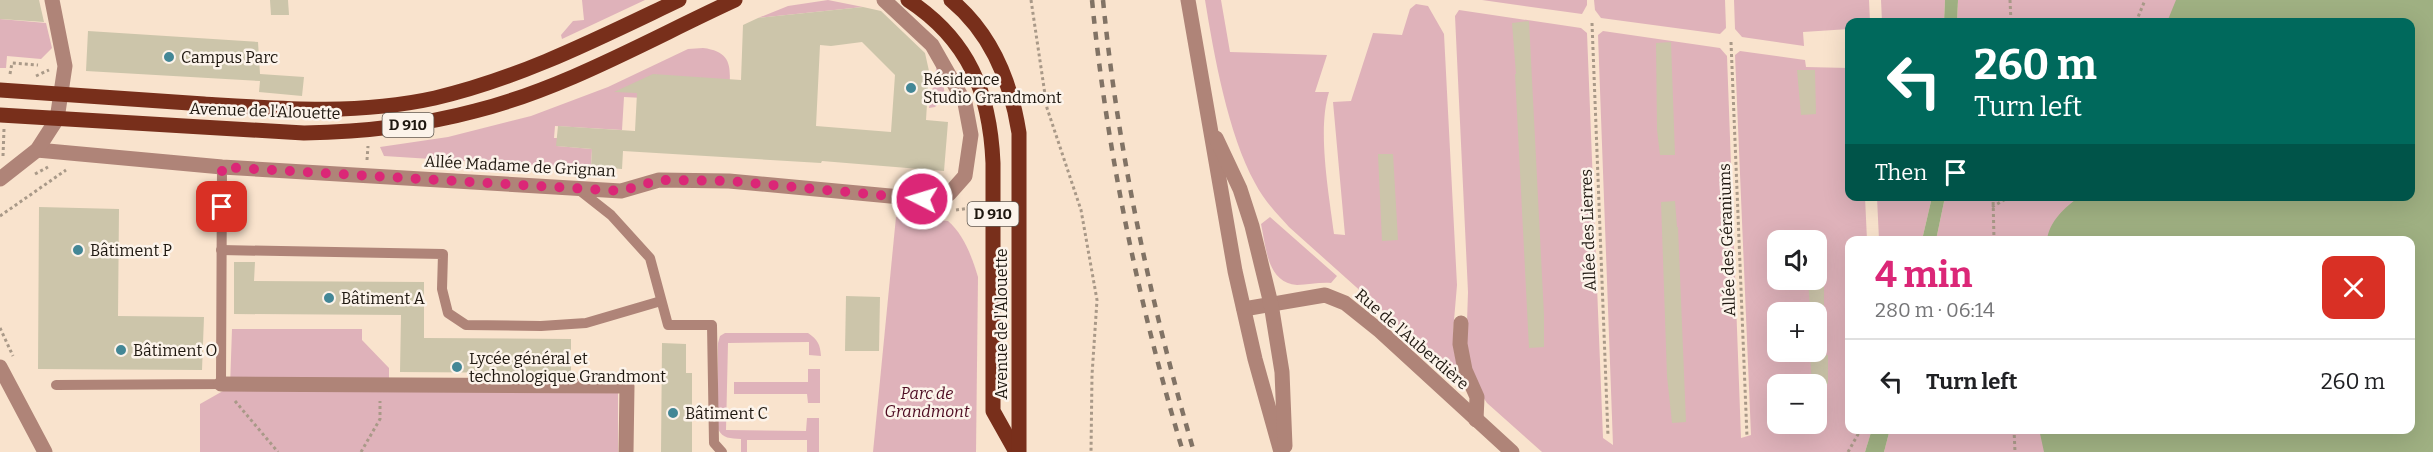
<!DOCTYPE html>
<meta charset="utf-8">
<style>
body{margin:0;font-family:Bitter,serif;background:#f2f2f2;color:#202124;height:100vh;display:flex;flex-direction:column;font-size:22px;white-space:nowrap}
*{box-sizing:border-box;margin:0}
p{font-size:20px;color:#757577}
.icon{flex:none;width:33px;height:33px;fill:none;stroke:currentColor;stroke-width:2;stroke-linecap:round;stroke-linejoin:round}
.map{position:relative;flex:1;overflow:hidden}
.drawer{position:absolute;left:1845px;top:236px;width:570px;height:198px;display:flex;flex-direction:column;background:#fff;border-radius:12px;box-shadow:0 6px 24px #0002}
.drawer>*{flex:none}
.guide{position:absolute;left:1845px;top:18px;width:570px;height:183px;border-radius:12px;box-shadow:0 6px 24px #0002;background:#00695c;color:#fff;overflow:hidden}
.fabs{position:absolute;left:1767px;top:230px;display:grid;gap:12px}
.fabs a{display:grid;place-items:center;width:60px;height:60px;border-radius:12px;background:#fff;box-shadow:0 6px 24px #0002;font-size:30px}
.pin{position:absolute;display:grid;place-items:center;width:51px;height:51px;color:#fff;margin:-26px;border-radius:12px;box-shadow:0 3px 9px #0006}
.me{position:absolute;width:66px;margin:-33px;rotate:275deg;stroke-linejoin:round;filter:drop-shadow(0 0 4px #0008)}
.turn{display:flex;align-items:center;gap:21px;height:126px;padding:0 30px;font-size:27px}
.turn .icon{width:78px;height:78px;stroke-width:2.5}
.turn b{display:block;font-size:42px;line-height:51px}
.then{display:flex;align-items:center;height:57px;padding:0 30px;background:#0003;gap:12px;font-size:22px}
.round{display:grid;place-items:center;flex:none;width:63px;height:63px;border-radius:12px;background:#f2f2f2}
.summary{display:flex;align-items:center;justify-content:space-between;height:102px;padding:0 30px}
h1{font-size:36px;font-weight:700;line-height:45px;color:#db2777}
ul{padding:0;list-style:none}
li{display:flex;align-items:center;gap:18px;height:84px;padding:0 30px;border-top:2px solid #e0e0e0}
li div{flex:1}
li b{display:block;font-size:22px}
li em{font-style:normal}
.map>svg:first-child{display:block}
.green{fill:#dfb2ba;fill-rule:evenodd}
.water{fill:#9fb082}
.building{fill:#ccc5aa;fill-rule:evenodd}
.lines{fill:none;stroke-linecap:round;stroke-linejoin:round}
.path{stroke:#a99988;stroke-width:3;stroke-dasharray:3 3;stroke-linecap:butt}
.service{stroke:#af8478;stroke-width:10}
.pedestrian{stroke:#af8478;stroke-width:15}
.minor{stroke:#af8478;stroke-width:15}
.tertiary{stroke:#af8478;stroke-width:15}
.primary{stroke:#782f1b;stroke-width:15}
.rail{stroke:#817365;stroke-width:4.5;stroke-dasharray:8 8;stroke-linecap:butt}
.route{stroke:#db2777;stroke-width:10;stroke-dasharray:0 18}
.poi-dot{fill:#438796;stroke:#fcf3ea;stroke-width:2}
.labels{text-anchor:middle;dominant-baseline:central;stroke-width:5;stroke-linejoin:round;paint-order:stroke}
.shield{fill:#fcf3ea;stroke:#615951;stroke-width:1.5}
.shield-label{font-size:15px;font-weight:bold;fill:#1e170f}
.poi-label{font-size:16px;fill:#1e170f;stroke:#fcf3ea;text-anchor:start}
.street-label{font-size:16px;fill:#1e170f;stroke:#fcf3ea}
.park-label{font-size:16px;font-style:italic;fill:#4d0b21;stroke:#fcf3ea}
</style>
<div class="map">
<svg width="2433" height="452" viewBox="0 0 2433 452">
<rect width="100%" height="100%" fill="#f9e3cd"/>
<g class="green">
<path d="M582,0H645L562,39L561,35L573,21L584,20Z"/>
<path d="M828,0L863,7L758,18L788,6Z"/>
<path d="M1205,0H1221L1230,52L1327,55L1315,92H1329C1317,130 1329,194 1334,234L1345,235L1333,102L1351,101L1373,33L1402,35L1410,9L1416,4L1428,6L1444,34L1457,285L1453,332L1454,350L1460,380L1289,227C1276,213 1263,199 1255,183C1228,134 1214,55 1205,0Z"/>
<path d="M1482,0H1587V5L1582,14Z"/>
<path d="M1594,0H1725L1726,28L1720,34L1601,18L1595,10Z"/>
<path d="M1734,0H1869L1870,22H1850L1849,29L1803,32L1804,46L1742,37L1735,29Z"/>
<path d="M1881,0H1945L1944,22H1882Z"/>
<path d="M1958,0H2433V452H1884L1890,429H2410V240H1936L1945,197L2410,196V22H1957Z"/>
<path d="M1459,10L1581,28L1587,33L1603,438L1613,445L1598,35L1603,31L1720,48L1727,56L1741,438L1751,435L1735,55L1740,51L1805,60L1806,67L1849,68L1850,196L1865,197L1867,240H1850V429H1872L1865,452H1542L1487,403L1481,394L1466,352L1468,292L1455,16ZM1778,240H1816V279H1778ZM1778,312H1816V351H1778ZM1778,384H1816V423H1778Z"/>
<path d="M0,19L46,23L52,48L41,59L7,56L6,68H0Z"/>
<path d="M703,48C735,52 730,70 729,96L720,102L624,97L622,130L555,126L554,138H557V146L592,149L591,167L586,169L384,156L380,147L448,137L531,116L608,87L688,49Z"/>
<path d="M937,64L943,81L945,97L935,107L929,108Z"/>
<path d="M1877,197H1932L1922,240H1879Z"/>
<path d="M896,217L948,221C964,235 972,257 978,277L976,452H873Z"/>
<path d="M1270,217L1337,276L1331,283C1320,282 1308,285 1297,285C1267,283 1266,247 1261,224Z"/>
<path d="M232,329H362V340L389,368V388L618,391V452H200V404L230,387Z"/>
<path d="M725,333H808C818,340 820,344 821,356L809,355V342L728,343L726,430L806,431L807,418H819V452H807V440H747V452H741V439C730,438 723,439 718,429V343L720,336Z"/>
<path d="M808,369H820V403H808L807,394H734V382H808Z"/>
</g>
<g class="water">
<path d="M1945,0H1958L1957,22H1944Z"/>
<path d="M2176,0H2433V452H2044L2039,429H2410V240H2047C2049,222 2065,207 2079,197L2410,196V22H2167Z"/>
<path d="M1932,197H1945L1936,240H1922Z"/>
<path d="M1872,429H1890L1884,452H1865Z"/>
</g>
<g class="building">
<path d="M0,0H39L44,22L0,19Z"/>
<path d="M270,0H288L289,15H271Z"/>
<path d="M863,7L881,11L925,53L929,71L926,120L948,122L944,171L822,161L821,163L623,151L622,169L591,167L592,149L556,146L558,126L635,131L637,93L614,92L653,74L741,80L743,25L758,18ZM862,42L895,75L891,132L816,126L820,45L831,46Z"/>
<path d="M1529,21L1544,315V347L1529,348L1515,74H1516L1512,23Z"/>
<path d="M88,31L258,42L260,74L304,77L302,96L259,92L260,81L86,71Z"/>
<path d="M1671,42L1675,155H1660L1657,130L1656,43Z"/>
<path d="M1797,70H1815L1816,114L1801,115Z"/>
<path d="M1378,154H1393L1398,240L1382,241Z"/>
<path d="M1675,201L1677,227H1678L1686,422L1672,423L1667,376L1661,202Z"/>
<path d="M39,207L119,209L118,316L204,317L202,370L38,369Z"/>
<path d="M234,262H255L254,281L424,282V338L571,339V373L400,372L401,315L234,314Z"/>
<path d="M1808,279H1824V309L1810,310Z"/>
<path d="M846,296L880,297L879,351H845Z"/>
<path d="M662,343L686,344V373H692V452H661Z"/>
<path d="M1828,355V384H1812L1810,356Z"/>
</g>
<g class="lines">
<g class="path">
<path d="M1031,0L1047,108L1081,210L1097,300L1092,375L1091,452"/>
<path d="M2010,0L2011,22"/>
<path d="M2136,22L2145,0"/>
<path d="M1592,23L1608,436"/>
<path d="M1731,42L1747,437"/>
<path d="M10,74L12,63L38,65"/>
<path d="M36,76L49,70"/>
<path d="M3,156L4,129"/>
<path d="M367,160L368,146"/>
<path d="M35,174L48,167"/>
<path d="M1993,196L1994,240"/>
<path d="M1992,207L2011,196"/>
<path d="M956,210L979,207"/>
<path d="M0,216L66,170"/>
<path d="M0,328L13,356"/>
<path d="M235,401L278,452"/>
<path d="M2014,429L2015,452"/>
<path d="M361,452L380,419V401"/>
<path d="M1848,452L1861,429"/>
</g>
<g class="service">
<path d="M578,189L611,215L650,258L668,325H712L714,443L722,452"/>
<path d="M221,250L443,254L442,289L448,313L466,325L541,326L586,323L661,301"/>
<path d="M56,385L221,384L222,167"/>
</g>
<path class="pedestrian" d="M221,384L627,386L626,452"/>
<g class="minor">
<path d="M37,150L222,167L621,191L659,180L729,181L922,199L949,194L965,176L971,135L965,103L932,45L884,0"/>
<path d="M1244,309L1325,295L1345,303L1380,331L1512,452"/>
<path d="M1461,323L1460,344L1465,370L1477,397L1476,420"/>
</g>
<g class="tertiary">
<path d="M1188,0L1235,271L1255,359L1281,452"/>
<path d="M1216,138L1240,189L1252,226L1271,304L1282,372L1285,446"/>
<path d="M0,179L37,150L57,119L65,66L52,0"/>
<path d="M0,367L45,452"/>
</g>
<g class="primary">
<path d="M908,0C969,40 990,93 993,163V411L1016,452"/>
<path d="M951,0C992,34 1011,82 1019,133V452"/>
<path d="M0,90C68,95 136,99 204,104C282,109 358,115 435,98C521,78 599,38 679,0"/>
<path d="M0,115L304,133C362,132 419,126 475,111C566,88 650,39 735,0"/>
</g>
<g class="rail">
<path d="M1092,0C1107,153 1139,305 1183,452"/>
<path d="M1103,0C1118,153 1151,305 1194,452"/>
</g>
</g>
<g class="lines">
<path class="route" d="M222,207V167L621,191L659,180L729,181L922,199"/>
</g>
<g class="poi-dot">
<circle cx="169" cy="57" r="6"/>
<circle cx="911" cy="88" r="6"/>
<circle cx="78" cy="250" r="6"/>
<circle cx="329" cy="298" r="6"/>
<circle cx="121" cy="350" r="6"/>
<circle cx="457" cy="367" r="6"/>
<circle cx="673" cy="413" r="6"/>
</g>
<g class="labels">
<g class="shield">
<rect x="382.5" y="113" width="51" height="24" rx="4.5"/>
<rect x="967.5" y="202" width="51" height="24" rx="4.5"/>
</g>
<g class="shield-label">
<text x="408" y="125">D 910</text>
<text x="993" y="214">D 910</text>
</g>
<g class="poi-label">
<text x="181" y="57">Campus Parc</text>
<text x="923" y="79">Résidence<tspan x="923" dy="18">Studio Grandmont</tspan></text>
<text x="90" y="250">Bâtiment P</text>
<text x="341" y="298">Bâtiment A</text>
<text x="133" y="350">Bâtiment O</text>
<text x="469" y="358">Lycée général et<tspan x="469" dy="18">technologique Grandmont</tspan></text>
<text x="685" y="413">Bâtiment C</text>
</g>
<g class="street-label">
<text transform="translate(265 111) rotate(2)">Avenue de l'Alouette</text>
<text transform="translate(520 166) rotate(3)">Allée Madame de Grignan</text>
<text transform="translate(1588 230) rotate(-92)">Allée des Lierres</text>
<text transform="translate(1727 240) rotate(-92)">Allée des Géraniums</text>
<text transform="translate(1001 324) rotate(-90)">Avenue de l'Alouette</text>
<text transform="translate(1412 339) rotate(41)">Rue de l'Auberdière</text>
</g>
<g class="park-label">
<text x="927" y="393">Parc de<tspan x="927" dy="18">Grandmont</tspan></text>
</g>
</g>
</svg>
<div class="fabs">
<a><svg class="icon" aria-label="sound" viewBox="0 0 24 24"><path d="M4 9h4l5-4v14l-5-4H4zM17 9q2 3 0 6"/></svg></a>
<a>+</a>
<a>−</a>
</div>
<div class="pin" style="left:222px;top:207px;background:#d93025"><svg class="icon" aria-label="arrive" viewBox="0 0 24 24"><path d="M6 21V4h12l-3 4 3 4H6"/></svg></div>
<svg class="me" style="left:922px;top:199px" viewBox="-20 -20 40 40"><circle r="17" fill="#db2777" stroke="#fff" stroke-width="3"/><path d="M0-11L8 9 0 5-8 9z" fill="#fff"/></svg>
<div class="guide">
<div class="turn"><svg class="icon" aria-label="left" viewBox="0 0 24 24"><path d="M17 20v-9H6M10 6l-5 5 5 5"/></svg><div><b>260 m</b>Turn left</div></div>
<div class="then">Then<svg class="icon" aria-label="arrive" viewBox="0 0 24 24"><path d="M6 21V4h12l-3 4 3 4H6"/></svg></div>
</div>
<section class="drawer">
<div class="summary"><div><h1>4 min</h1><p>280 m · 06:14</p></div><a class="round" style="background:#d93025;color:#fff"><svg class="icon" aria-label="close" viewBox="0 0 24 24"><path d="M6 6l12 12M18 6L6 18"/></svg></a></div>
<ul>
<li><svg class="icon" aria-label="left" viewBox="0 0 24 24"><path d="M17 20v-9H6M10 6l-5 5 5 5"/></svg><div><b>Turn left</b></div><em>260 m</em></li>
</ul>
</section>
</div>
